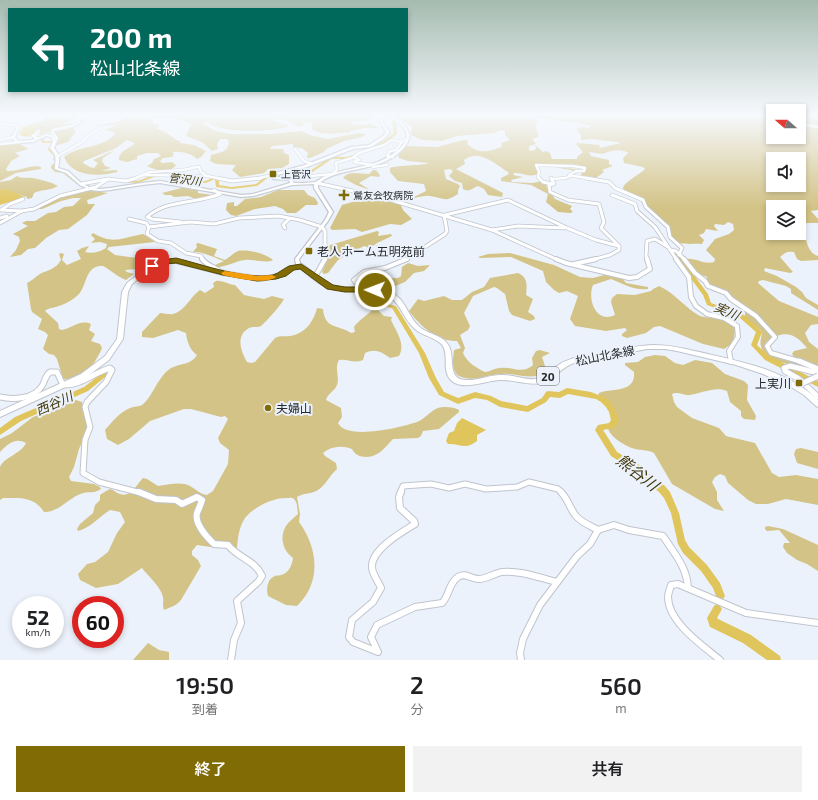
<!DOCTYPE html>
<html lang="ja">
<meta charset="utf-8">
<style>
body{margin:0;font-family:"Exo 2","Noto Sans JP",sans-serif;background:#f2f2f2;color:#202124;height:100vh;display:flex;flex-direction:column;font-size:15px;white-space:nowrap}
*{box-sizing:border-box;margin:0}
p{font-size:13px;color:#757577}
.icon{flex:none;width:22px;height:22px;fill:none;stroke:currentColor;stroke-width:2;stroke-linecap:round;stroke-linejoin:round}
.map{position:relative;height:660px;overflow:hidden}
.sheet{display:flex;flex-direction:column;background:#fff;flex:1}
.sheet>*{flex:none}
.banner{position:absolute;left:8px;top:8px;width:400px;height:84px;border-radius:0px;box-shadow:0 2px 6px #0003;background:#00695c;color:#fff;overflow:hidden}
.needle{width:26px;rotate:290deg}
.controls{position:absolute;left:766px;top:104px;display:grid;gap:8px}
.controls a{display:grid;place-items:center;width:40px;height:40px;border-radius:0px;background:#fff;box-shadow:0 2px 6px #0003;font-size:20px}
.speed{position:absolute;left:12px;top:596px;display:flex;gap:8px;font-size:20px;font-weight:700;text-align:center}
.speed>*{display:grid;place-content:center;width:52px;height:52px;border-radius:50%;background:#fff;box-shadow:0 2px 6px #0003;line-height:1}
.speed small{font-size:10px;font-weight:400}
.speed .limit{border:6px solid #d22;background:#fff;color:#111}
.pin{position:absolute;display:grid;place-items:center;width:34px;height:34px;color:#fff;margin:-17px;border-radius:8px;box-shadow:0 2px 6px #0006}
.me{position:absolute;width:44px;margin:-22px;rotate:271deg;stroke-linejoin:round;filter:drop-shadow(0 0 3px #0008)}
.turn{display:flex;align-items:center;gap:14px;height:84px;padding:0 16px;font-size:18px}
.turn .icon{width:52px;height:52px;stroke-width:2.5}
.turn b{display:block;font-size:28px;line-height:34px}
.eta{display:flex;justify-content:space-evenly;align-items:center;height:68px;text-align:center}
.eta b{font-size:24px;font-weight:600;line-height:28px}
.cta{display:flex;gap:8px;margin-top:auto;padding:8px 16px}
.cta a{flex:1;height:46px;border-radius:0px;background:#806b04;color:#fff;font-size:16px;font-weight:600;line-height:46px;text-align:center}
.cta a+a{background:#f2f2f2;color:#202124}
.map>svg:first-child{display:block}
.green{fill:#d3c386;fill-rule:evenodd}
.water{fill:#e0c55c}
.lines{fill:none;stroke-linecap:round;stroke-linejoin:round}
.river{fill:#e0c55c;fill-rule:evenodd}
.street-far4-casing{stroke:#bfc4cd;stroke-width:3.5}
.street-far3-casing{stroke:#bfc4cd;stroke-width:4.5}
.street-far2-casing{stroke:#bfc4cd;stroke-width:6}
.street-far1-casing{stroke:#bfc4cd;stroke-width:7}
.street-casing{stroke:#bfc4cd;stroke-width:8}
.secondary-casing{stroke:#bfc4cd;stroke-width:2.5}
.primary-casing{stroke:#bfc4cd;stroke-width:2}
.street-far4{stroke:#fff;stroke-width:2.5}
.street-far3{stroke:#fff;stroke-width:3}
.street-far2{stroke:#fff;stroke-width:4}
.street-far1{stroke:#fff;stroke-width:5}
.street{stroke:#fff;stroke-width:6}
.secondary{fill:#fff;fill-rule:evenodd}
.primary{fill:#fff;fill-rule:evenodd}
.street-bridge-casing{stroke:#bfc4cd;stroke-width:7;stroke-linecap:butt}
.street-bridge{stroke:#fff;stroke-width:5}
.route{fill:#806b04;stroke:#534603}
.slow{fill:#f59e0b}
.poi-dot{fill:#806b04;stroke:#ecf2fb;stroke-width:1.5}
.labels{text-anchor:middle;dominant-baseline:central;stroke-width:4;stroke-linejoin:round;paint-order:stroke}
.far-poi-label{font-size:10px;fill:#27292c;stroke:#ecf2fb;text-anchor:start}
.far-water-label{font-size:11px;font-style:italic;fill:#423709;stroke:#ecf2fb}
.shield{fill:#ecf2fb;stroke:#62656a;stroke-width:1}
.shield-label{font-size:11px;font-weight:bold;fill:#27292c}
.poi-label{font-size:12px;fill:#27292c;stroke:#ecf2fb;text-anchor:start}
.street-label{font-size:12px;fill:#27292c;stroke:#ecf2fb}
.water-label{font-size:13px;font-style:italic;fill:#423709;stroke:#ecf2fb}
.near-water-label{font-size:16px;font-style:italic;fill:#423709;stroke:#ecf2fb}
</style>
<div class="map">
<svg width="818" height="660" viewBox="0 0 818 660">
<rect width="100%" height="100%" fill="#ecf2fb"/>
<g class="green">
<path d="M153,115H373L369,120L353,122L350,124L356,125L371,124L379,128H364L351,131L349,133C337,132 323,137 312,129V123L303,122V126C294,127 292,122 285,120C281,119 276,119 272,120L289,126C276,132 218,134 208,122L202,123L216,131L229,134H271L301,131L313,136L328,139L359,133L366,134L362,137L344,141L326,149L324,152L310,158H307L308,153L302,148L293,147V144L272,146L270,149H283L284,153L289,155V164L282,168L268,169L264,173L240,177L232,170L236,165L216,164L210,161L211,155C220,152 228,153 229,142L227,139H220L217,144L218,149L212,151L202,142L186,136L191,124C181,120 162,115 153,119V123L159,125L157,129C169,131 171,139 180,141V143L194,145L206,151L201,157L197,159C192,153 180,151 172,152L174,154L172,157L163,158L160,161L162,163L172,162L176,165C169,175 156,170 147,166L152,163L154,159L161,156L158,153H147L137,156V159L127,162L119,160C119,150 130,149 135,143L127,140L116,148L84,161L83,163L90,167L94,168L98,163L93,160L115,150L103,158L102,161L105,166L111,168L101,171L117,170V172C103,176 80,177 69,165C67,163 65,159 64,157C78,145 102,149 115,134L114,132L105,130L118,125L97,126L115,122L131,116L150,117Z"/>
<path d="M43,116H81L65,123L66,124L80,122L79,120L82,119L84,121L73,129L76,131L68,142L55,146L53,132H40V131H36L33,127L34,125L48,118Z"/>
<path d="M399,116H773V137H799V116H818V210L811,211L818,219V223H806C804,233 806,253 818,256V260L801,261L797,259L794,252C787,251 786,252 780,257L793,272L790,273L765,268L764,271L777,276L796,287L802,292L806,298L818,305V310L791,293V289L786,286L763,280L759,281L758,283L779,301L818,317V324L811,325L805,333L809,342L818,349V367L794,357L792,354L794,351L807,348C794,332 784,330 766,342V350L769,354L800,364L802,367C789,364 764,362 761,346C759,341 763,336 761,331L745,317V310L732,299L710,285L706,281L707,277L696,273L686,259C695,257 704,265 714,262L715,259L706,250L715,239L729,234L734,230L733,224L728,222L724,225L715,224L714,226L718,231L706,229L704,233L699,235L704,240L702,244C686,243 672,248 670,228L648,207L644,199L626,192L623,188C624,182 639,175 645,169L643,167L624,163L623,158L628,153L627,152C620,149 611,150 605,153C601,155 593,152 589,152L591,156L609,160V164L613,166L602,170L604,172L596,178L583,177L581,175L582,172L554,167L586,170L562,164H537L539,173C531,179 523,172 514,173L513,175L523,177L511,180L512,182L532,183L543,181L550,184L546,186L555,199L572,206L570,209L573,212L570,213L558,212L546,202L548,194L531,185L501,181V178L509,174L508,172C495,164 479,148 464,160L465,164L456,169L503,193L502,197L488,195L484,189L478,186C473,187 470,193 463,189L462,183L455,181L449,176L453,171L450,169L444,170L446,179L458,184L460,186L458,190V194C444,203 445,198 430,196C423,195 417,198 410,199L426,191L424,184L398,181L390,172V168C396,165 420,166 429,163L408,161L399,158L398,156L406,146L437,147L463,140H467L468,145C481,155 488,151 502,147L501,143L510,140L505,135V131C500,129 499,131 494,133L457,136L442,141L422,140L411,135L412,126L398,119ZM530,117L579,123L590,126L589,128L580,127L576,129L581,135V140L591,139L618,142L621,143L600,148H599L600,145L577,143L576,144L583,152L577,157V159H552L550,153L546,151L543,152L535,145L536,148L535,150L529,151V146L536,144L532,139L538,137V132L535,129L538,120L530,119ZM773,159H799V185H773ZM773,207H799V233H773Z"/>
<path d="M20,144L28,149L15,153L20,156L11,161L6,169L7,171C19,172 30,164 41,167V169L16,173L0,181V145Z"/>
<path d="M373,170H376L380,175L379,177L371,176L359,183L370,190L356,185L343,178C349,170 360,174 369,174Z"/>
<path d="M17,176C22,179 28,177 33,178C42,180 51,182 58,186C50,191 42,189 34,193L32,198L27,199V197C17,194 10,191 0,189V182L11,180Z"/>
<path d="M185,187L198,190V193L214,195L196,199L188,196L174,197L171,195H165L162,193Z"/>
<path d="M87,190L108,193L87,200L88,204H95L87,215L68,229L59,230L46,238L35,248L28,249L21,255L10,257L16,250L20,241L19,237L13,234L28,226L22,223L26,221H35L48,213L56,212L64,207L73,206L81,198H73L61,201L42,209H38L55,198Z"/>
<path d="M278,190H304L308,195L315,198L318,203L317,205H306L296,213H287L283,209L275,206L255,209L236,216L231,215L226,210L227,203L234,202V206H237L245,199L261,197Z"/>
<path d="M362,199C375,201 388,200 400,203L403,210L412,219L401,225L390,224L362,232L355,229L332,230L330,228L342,205Z"/>
<path d="M377,231L379,232L378,236L391,234L392,236L377,243L370,248L364,246L338,260L328,273L324,274L322,272L327,259L326,248L327,246Z"/>
<path d="M93,233C114,245 120,238 143,234L155,242L109,247L107,249L115,255L137,258L139,259L137,263L145,259L149,260L143,262L137,269L125,270L127,272L134,274L126,280C117,277 106,266 102,266C85,265 87,287 78,295C73,300 63,305 56,307C52,308 48,308 45,311L58,323L59,329L62,330C72,328 80,319 91,324L89,330L95,334L91,341L100,344L102,348C100,353 97,358 94,363C89,370 72,381 63,379L57,359L54,355L49,354L43,349L48,335L45,332L38,329L42,319L32,312L31,309L27,283C32,281 36,276 40,274C48,270 56,269 61,260L59,254L61,253L64,254L62,260L67,265L81,259L77,251L82,248L89,246L85,252C92,254 100,252 106,248L107,244L100,242L91,243L95,239L91,235Z"/>
<path d="M198,243L217,249L214,256L225,260C229,258 233,253 238,251C249,249 266,254 273,260C266,264 254,259 245,260C235,261 227,267 217,267L215,265L224,261C214,258 203,251 193,252L197,247L196,244Z"/>
<path d="M510,253L554,265L580,277L593,278L608,274L622,278L626,283L648,287V289C634,291 624,284 611,279L593,285C587,299 596,324 615,315L611,302L612,298L617,294L635,295L651,291L653,289L659,286C675,293 685,308 700,316C705,318 710,317 715,318C723,319 729,322 736,326L733,343L724,349L703,344L660,326L654,327L646,333L627,338L622,336V334L627,330L625,328L606,331L575,326L570,319L578,296L567,291L559,293L554,290L546,282L543,271L511,257L480,258L478,257L488,254Z"/>
<path d="M408,263L418,266L430,265L424,271L414,273L405,282L393,287L389,288L384,286L379,280L385,278H398L401,276L402,267Z"/>
<path d="M518,273C528,277 527,286 526,295L533,299L528,312L534,316L535,319L530,321L512,315L509,311L505,294L497,288L494,287L473,296L464,313L470,326L468,330L460,335L465,348L463,353C467,362 476,368 485,372C490,372 494,368 500,368C513,366 522,375 533,365L532,358L536,351L540,350L550,353L542,357L546,369C544,373 541,375 537,376C525,378 514,373 502,374C489,374 472,383 459,376C451,371 453,358 454,350L461,348L457,341C438,342 420,326 409,311L418,299L424,301L444,296L452,300H462L472,292L484,287L490,278Z"/>
<path d="M216,281C223,280 228,285 235,285L244,295L264,299L272,296L284,299C281,305 266,322 261,326C257,328 253,326 249,328C235,336 241,351 247,362L251,363L255,362L275,338C281,335 285,337 290,336C305,334 314,321 317,308L323,309C325,330 338,324 351,333L355,332L354,327C358,321 366,316 372,310L377,309L384,316L392,317L391,320C396,331 406,344 399,356L390,358C382,352 375,348 365,353L363,360C353,364 348,359 339,360C334,368 340,377 337,385C335,391 327,394 326,400L341,408L342,417L338,423C347,441 402,427 417,422C425,419 430,411 438,408C444,406 454,407 459,410V412L439,429L423,431L421,436L418,438L393,439C388,444 383,451 377,454C369,459 356,458 352,449C342,445 331,446 323,453L325,456L336,463L337,469C329,476 326,485 318,490C312,494 303,493 297,497L300,514L299,522C318,548 322,582 297,606L286,605L268,596C266,589 267,579 275,576C277,575 279,576 281,575C289,573 292,565 293,558C283,551 279,537 286,526C289,521 294,518 298,514C297,509 298,503 294,499C292,497 289,498 286,498C272,498 254,507 245,518C239,527 238,537 237,548L230,551L225,547L217,548L197,545L192,551V555L198,560L201,566L181,600C176,606 171,607 164,610C162,605 164,602 163,597C161,587 148,576 142,568L118,584L96,588L80,580L78,574L87,564L95,562L108,552L117,533L125,522L120,512L110,510C99,517 90,528 78,531L77,529L80,524L93,513L95,505L100,500V495L106,491L110,489C114,490 116,493 120,494C131,498 136,485 143,478L147,479L158,486C167,485 181,481 190,486C197,490 200,494 207,495L213,491L228,464L229,450L220,443L218,438L228,419L225,416L221,417L191,409H184L150,421L129,439L118,445L107,439L105,430C112,422 120,412 130,408C134,406 139,407 142,405C152,398 158,376 171,368C181,363 191,365 197,355C190,350 187,342 186,333L178,330L153,338L142,337V332L160,313C164,313 170,315 173,314C185,311 190,297 200,290L205,293L214,287L213,283Z"/>
<path d="M655,355L665,356L675,363L683,365L695,360L712,363L725,374L744,381L748,385L747,400L756,416L755,420L744,419L741,416V411L730,402L727,391C716,386 702,393 690,395C684,396 678,391 672,394L674,402L677,407L692,418L719,428L726,436L755,443L772,473L779,477L796,475L818,479V505L786,499L768,504H756L748,500L728,483L725,476L720,474L715,477L712,482L717,492V500L724,511L715,509L672,484L654,453C647,449 640,451 632,448C624,445 610,437 608,428C616,412 612,407 598,396L599,393C610,388 636,394 634,372L625,365V363L638,362L645,357Z"/>
<path d="M76,400L82,402L88,429L79,449L74,467L69,477L71,481L94,484L100,487L101,489C93,494 91,491 83,493C69,497 60,512 44,512C34,496 20,498 3,498L0,500C0,492 0,474 0,467C4,457 21,454 26,443C15,437 8,444 0,452V439L12,433L33,417Z"/>
<path d="M801,448L818,452V469L797,463L794,454L796,449Z"/>
<path d="M768,526L783,529L818,545V571L807,564L797,560L787,553L783,547L784,543H790L779,530L767,531L765,529V527Z"/>
<path d="M148,643L159,650L169,652V660H133Z"/>
</g>
<g class="water">
<path d="M41,121L34,125V128L37,131L28,137L22,136L19,134L23,127Z"/>
<path d="M0,189L9,190L25,197L0,205Z"/>
<path d="M462,418L486,430L477,435V441C464,451 460,443 448,444L446,441L449,433L454,431L457,423Z"/>
</g>
<g class="lines">
<g class="river">
<path d="M396,115H399L396,122L397,134L382,145L374,148V146L382,142L394,133L392,122Z"/>
<path d="M32,132H44L46,134L44,135L42,134H31L30,133Z"/>
<path d="M42,137L44,138V141H52L54,142L52,143H42L40,138Z"/>
<path d="M48,148H50L58,156L57,159L59,162L54,167L57,170L65,171L79,182V184H77L63,173L55,172L51,168V166L55,162L53,159L54,156L48,150Z"/>
<path d="M354,155L356,156L355,157L346,159H332L308,175L290,173L279,175L277,174L290,171L307,173L330,157H346Z"/>
<path d="M153,175H159L161,176L159,177H154L138,183L120,182L118,181L120,180L138,181Z"/>
<path d="M179,176H181L185,180L205,181L215,177L219,179V185L232,187L256,184L266,176L269,177L257,186L232,189L216,187L215,179L206,183L184,182L179,178Z"/>
<path d="M672,251H676L708,294L711,303L725,308L730,311L744,315L761,331L762,332L757,345L769,356L818,381V387L765,360L751,345L756,332L740,318L726,314L721,310L707,305L703,295L672,253Z"/>
<path d="M372,300L396,306L425,353L436,378L444,392L458,398L475,392L491,396L501,401L527,406L542,398L546,392L548,391L559,392L567,388L591,392L606,398L611,403L615,410L619,421L614,428L603,430L617,452L643,467L651,476L665,486L670,492L679,513L685,540L689,547L707,565L720,583L725,596L723,599L720,601L717,599L713,588L701,571L683,553L678,544L671,513L664,498L659,492L645,482L637,473L611,456L595,430L598,425L609,423L611,420L609,412L606,407L601,402L596,399L568,394L560,398L550,397L546,402L528,412L500,407L487,400L475,398L458,404L439,395L429,378L419,353L392,308L370,303L369,302Z"/>
<path d="M106,370H110L111,372L88,391L21,421L0,435V428L15,417L84,387Z"/>
<path d="M717,604L720,606L722,609L717,618L718,619L751,635L780,656L781,660H767L743,643L710,627L707,618L714,606Z"/>
</g>
<defs>
<g id="street-far4">
<path d="M0,124L15,125L18,128"/>
<path d="M799,124L818,127"/>
<path d="M0,140L13,137"/>
<path d="M33,141L37,138L33,136L39,131"/>
<path d="M55,141L57,138L52,132L53,130L72,126L79,122L77,118L84,115"/>
<path d="M0,144L20,142"/>
<path d="M295,149L304,161L312,164"/>
<path d="M58,156L84,141L86,137L102,127"/>
<path d="M354,157L359,160L354,162L372,165L373,167L387,165"/>
<path d="M393,157L387,156L390,151L396,150L402,142"/>
<path d="M584,171H576L569,175L592,179"/>
<path d="M146,175L207,176L222,179"/>
<path d="M179,176L183,179"/>
<path d="M290,178L332,174L337,170L336,163L352,158L359,153L384,145L392,140L402,142L408,138"/>
<path d="M133,179L150,172L183,170L197,167H199L201,172L207,176"/>
<path d="M256,179L272,175"/>
<path d="M540,179L538,177L539,172L536,165L573,166L585,168L584,171"/>
<path d="M552,179L566,178L570,176"/>
</g>
<g id="street-far3">
<path d="M182,178L184,180L182,183L192,185V187"/>
<path d="M217,178L232,181L261,178"/>
<path d="M539,178L543,182L552,184"/>
<path d="M551,178L554,184L549,185L550,192L568,200L599,204L604,222L601,228L618,245"/>
<path d="M586,178L609,182L615,188L643,200L646,207L668,227L670,237L682,248L679,255"/>
<path d="M317,183L384,198L492,230L558,260"/>
<path d="M81,184L108,179L126,181L137,178"/>
<path d="M612,195L635,204L637,211L655,227L677,260"/>
<path d="M23,199L10,204L1,210L21,211L34,209L60,196L96,187L108,179"/>
<path d="M445,215L508,200L567,228L596,240L619,246"/>
<path d="M0,218L7,216"/>
<path d="M129,219L146,223L149,227L190,222L214,224L239,218L278,216L300,220L322,227L325,231V260"/>
<path d="M181,222L152,219L147,217C167,199 197,204 220,194L214,190"/>
<path d="M0,223L22,211"/>
<path d="M149,227L147,234L158,241L171,243L186,253L201,256L203,260"/>
<path d="M285,228L283,225L289,219"/>
<path d="M492,230L518,226L565,228"/>
<path d="M670,250L676,251L685,260"/>
<path d="M405,260L445,234L447,231L444,215"/>
<path d="M592,260L610,255L619,250V246"/>
<path d="M648,260L646,256L647,241L655,239L668,247"/>
</g>
<g id="street-far2">
<path d="M202,259C206,265 216,268 223,273"/>
<path d="M556,259L566,263L629,278L637,277L650,269L647,259"/>
<path d="M676,259L689,277L691,297L696,306L707,314L724,318L737,326L738,337L729,351L731,362"/>
<path d="M684,259L695,273L705,281L708,286L726,293L731,299L756,316L775,337L767,346L771,353L802,362"/>
<path d="M574,264L596,259"/>
<path d="M315,277L325,259"/>
<path d="M382,291L384,288C374,286 360,290 354,280L364,272L385,268L407,259"/>
</g>
<g id="street-far1">
<path d="M799,361L818,369"/>
<path d="M818,373L790,366L784,368L785,371L799,379L818,397"/>
<path d="M0,397C13,400 34,399 42,386C45,381 45,376 50,372H57L63,385C81,386 93,373 110,368L112,370L106,382L87,402L85,407L90,427L85,440L83,473L99,482L141,493"/>
<path d="M400,493L403,486L431,484L449,488L465,484L486,489L517,487L529,482L558,489L562,493"/>
</g>
<g id="street">
<path d="M139,492L156,499L176,500L182,504L197,497L202,500C201,504 199,508 197,513C194,524 207,537 214,544L228,545C238,558 255,560 262,576L259,581L237,601L241,623L234,640L231,660"/>
<path d="M401,492L399,497L400,508L414,521L415,524C402,532 370,550 372,568C373,575 378,581 381,588L373,602L352,620L349,637L353,642L378,652L371,637L377,625L415,607L442,603C450,595 448,584 458,577C465,572 471,579 479,579C486,579 495,573 502,572C520,570 540,578 557,582"/>
<path d="M561,492C568,499 570,509 576,516C582,523 591,526 598,530L614,525L629,530L663,536C674,553 687,567 688,588"/>
<path d="M521,660L520,653L523,639L540,605L577,556L590,544L598,530"/>
<path d="M720,660C702,645 668,622 668,597C668,593 670,589 671,585L678,584L746,613L818,623"/>
</g>
<path id="secondary" d="M382,115H385L382,122L390,132L385,138L371,147L353,149L307,167L274,176L275,177L292,178L294,183C300,183 308,183 315,182C318,181 320,179 323,177C325,176 328,175 331,174C356,166 379,167 399,149C403,145 408,140 406,133C405,126 395,121 390,115H393C398,120 405,124 408,131C411,135 409,141 406,145C390,168 358,167 334,175C328,177 323,180 318,184V188L333,212L328,221L299,259L300,263L303,266L301,267L296,264L295,259L325,220L329,212L314,188V184L292,185L253,196L241,197L160,183L142,185L110,190L100,191L91,190L80,185L66,173L55,169C55,158 58,157 50,148L53,141L51,137L46,136L33,142L17,143L11,137L17,128L18,127L19,128L15,137L18,141L32,140L46,134L53,135L57,141L54,148C60,155 60,159 58,168L68,171L82,184L92,188L100,189L110,188L142,183L160,181L241,195L253,194L290,183L289,180L273,179L270,175L271,174L305,165L351,147L369,145L383,136L386,132L380,122Z"/>
<path id="primary" d="M165,259H176L223,271L261,277L278,274L289,267L301,264C313,270 320,282 334,286C355,292 382,280 400,299C408,308 411,321 421,328C430,335 443,335 449,346C455,357 447,379 465,380C478,381 489,375 501,375C514,374 527,382 540,378C548,375 553,368 560,364C564,361 569,360 574,358C586,355 599,354 612,351C626,349 640,345 654,345C673,345 690,350 708,354C748,363 786,371 818,400V407L816,406L804,395L791,387L763,374L736,365L677,351L665,349H647L574,363C561,367 554,380 541,383C527,386 513,379 499,380C483,381 451,396 446,370C445,362 447,353 443,346C438,338 422,336 415,329C404,320 401,304 389,296C372,286 351,294 333,289C319,286 310,276 300,268L293,269L282,276L261,281L223,275L176,263H166L154,267L132,284L128,292L123,339L109,360L85,378L0,417V411L81,374L105,356L117,339L122,292L127,283L150,265Z"/>
</defs>
<use href="#street-far4" class="street-far4-casing"/>
<use href="#street-far3" class="street-far3-casing"/>
<use href="#street-far2" class="street-far2-casing"/>
<use href="#street-far1" class="street-far1-casing"/>
<use href="#street" class="street-casing"/>
<use href="#secondary" class="secondary-casing"/>
<use href="#primary" class="primary-casing"/>
<use href="#street-far4" class="street-far4"/>
<use href="#street-far3" class="street-far3"/>
<use href="#street-far2" class="street-far2"/>
<use href="#street-far1" class="street-far1"/>
<use href="#street" class="street"/>
<use href="#secondary" class="secondary"/>
<use href="#primary" class="primary"/>
<defs>
<path id="street-bridge" d="M801,384L818,376"/>
</defs>
<use href="#street-bridge" class="street-bridge-casing"/>
<use href="#street-bridge" class="street-bridge"/>
</g>
<linearGradient id="sky" x2="0" y2="1"><stop stop-color="#a5bbb0"/><stop offset="0.55" stop-color="#f6f9fd"/><stop offset="1" stop-color="#f6f9fd" stop-opacity="0"/></linearGradient>
<rect width="818" height="208" fill="url(#sky)"/>
<path class="route" d="M176,258C204,265 245,280 273,275C279,273 283,269 289,266C293,265 297,265 301,264L333,285L345,287H375L379,290L375,292H345L327,289L300,269L294,270L286,276L276,279L257,281L223,275L176,263L166,264L152,268L148,266L162,260Z"/>
<path class="slow" d="M225,271L257,276L272,275L276,277C267,285 234,278 223,275L221,273Z"/>
<g class="poi-dot">
<rect x="269" y="170" width="8" height="8" rx="2"/>
<path d="M342 189h4v4h4v4h-4v4h-4v-4h-4v-4h4z"/>
<rect x="305" y="247" width="8" height="8" rx="2"/>
<rect x="795" y="379" width="8" height="8" rx="2"/>
<circle cx="268" cy="408" r="4"/>
</g>
<g class="labels">
<g class="far-poi-label">
<text x="281" y="174">上菅沢</text>
<text x="353" y="195">鶯友会牧病院</text>
</g>
<g class="far-water-label">
<text transform="translate(185 179) rotate(7)">菅沢川</text>
</g>
<rect class="shield" x="537" y="367" width="22" height="18" rx="3"/>
<g class="shield-label">
<text x="548" y="376">20</text>
</g>
<g class="poi-label">
<text x="317" y="251">老人ホーム五明苑前</text>
<text x="791" y="383" text-anchor="end">上実川</text>
<text x="276" y="408">夫婦山</text>
</g>
<g class="street-label">
<text transform="translate(605 355) rotate(-11)">松山北条線</text>
</g>
<g class="water-label">
<text transform="translate(727 311) rotate(23)">実川</text>
<text transform="translate(54 403) rotate(-24)">西谷川</text>
</g>
<g class="near-water-label">
<text transform="translate(638 472) rotate(38)">熊谷川</text>
</g>
</g>
</svg>
<div class="controls">
<a><svg class="needle" viewBox="-14 -14 28 28"><path d="M0-13l5 13h-10z" fill="#e53935"/><path d="M0 13l5-13h-10z" fill="#757577"/></svg></a>
<a><svg class="icon" aria-label="sound" viewBox="0 0 24 24"><path d="M4 9h4l5-4v14l-5-4H4zM17 9q2 3 0 6"/></svg></a>
<a><svg class="icon" aria-label="layers" viewBox="0 0 24 24"><path d="M12 4l9 5-9 5-9-5zM3 14l9 5 9-5"/></svg></a>
</div>
<div class="speed"><div>52<small>km/h</small></div><div class="limit">60</div></div>
<div class="pin" style="left:152px;top:266px;background:#d93025"><svg class="icon" aria-label="arrive" viewBox="0 0 24 24"><path d="M6 21V4h12l-3 4 3 4H6"/></svg></div>
<svg class="me" style="left:375px;top:290px" viewBox="-20 -20 40 40"><circle r="17" fill="#806b04" stroke="#fff" stroke-width="3"/><path d="M0-11L8 9 0 5-8 9z" fill="#fff"/></svg>
<div class="banner">
<div class="turn"><svg class="icon" aria-label="left" viewBox="0 0 24 24"><path d="M17 20v-9H6M10 6l-5 5 5 5"/></svg><div><b>200 m</b>松山北条線</div></div>
</div>
</div>
<section class="sheet">
<div class="eta">
<div><b>19:50</b><p>到着</p></div>
<div><b>2</b><p>分</p></div>
<div><b>560</b><p>m</p></div>
</div>
<div class="cta"><a>終了</a><a>共有</a></div>
</section>
